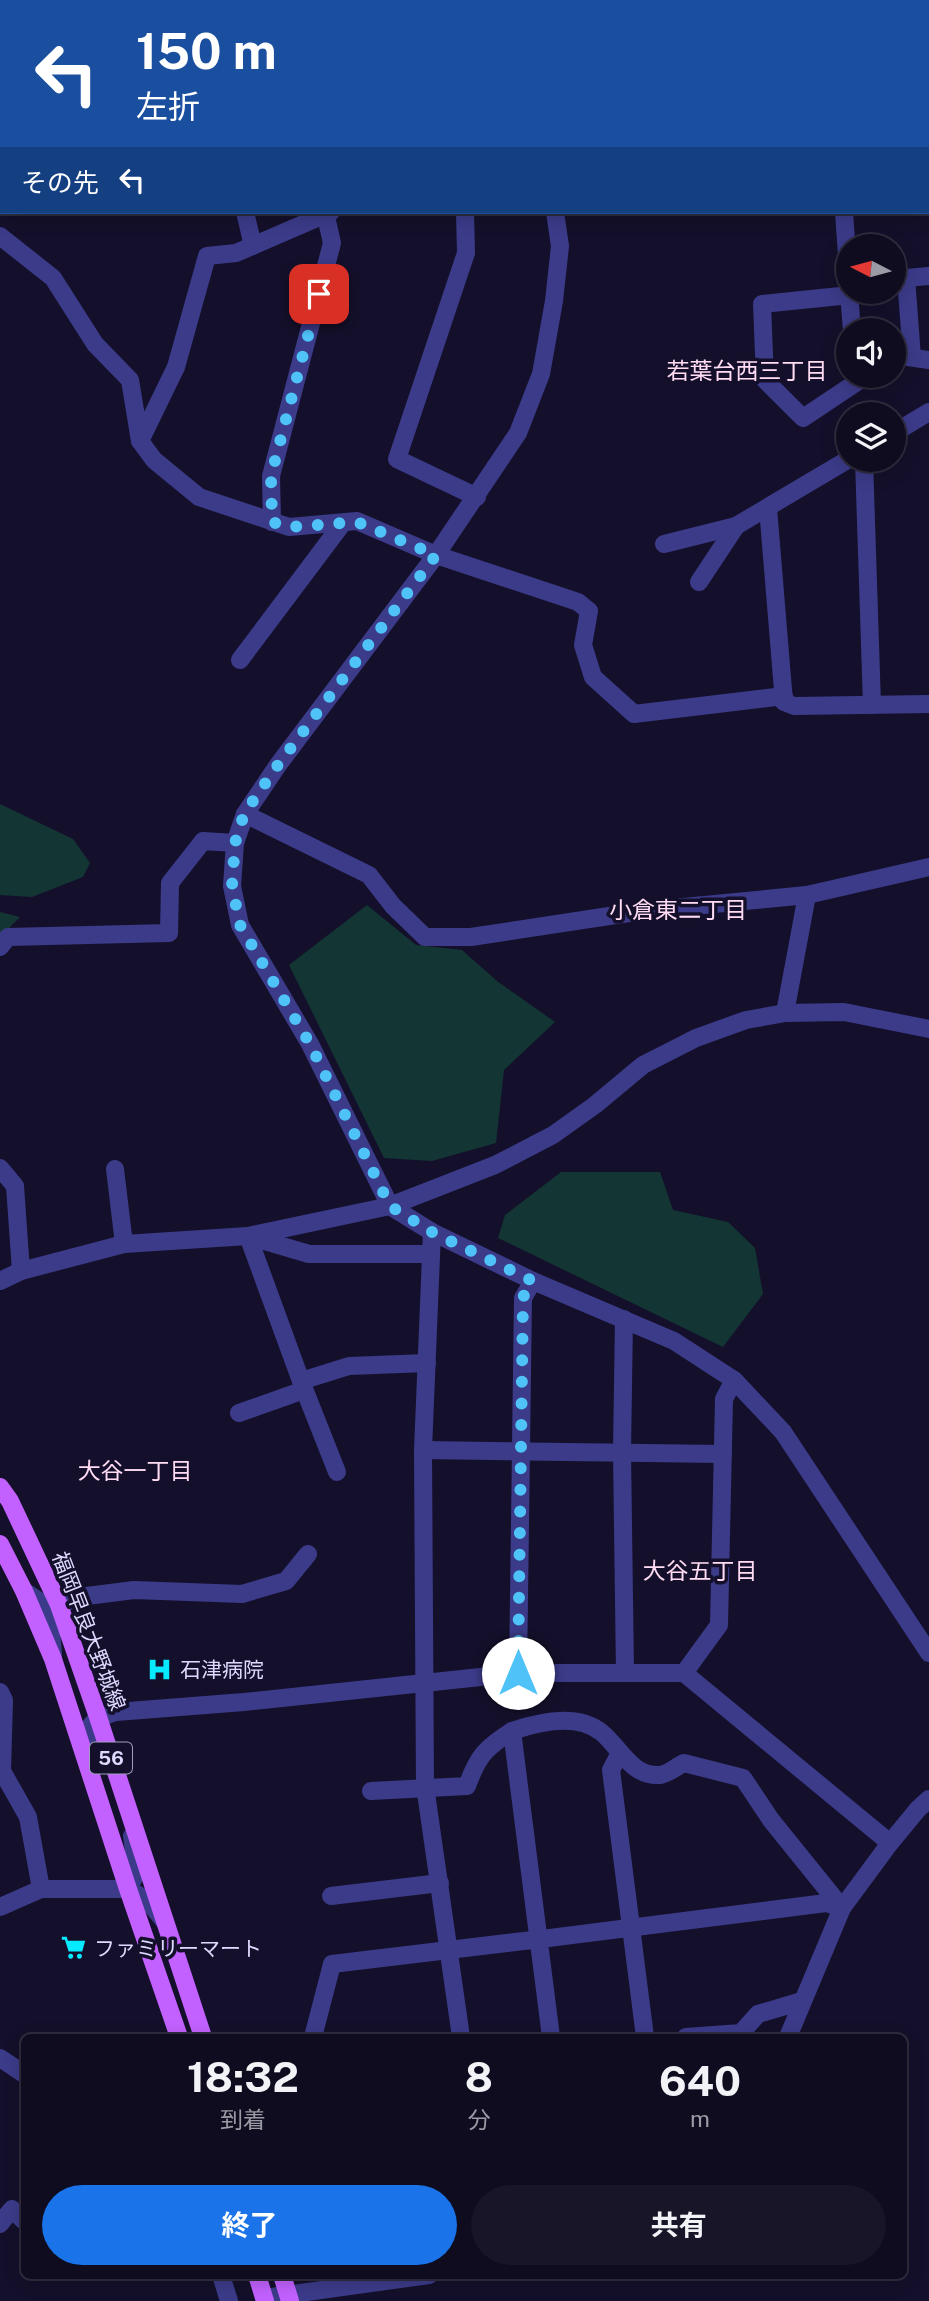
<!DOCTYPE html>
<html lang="ja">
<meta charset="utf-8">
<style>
body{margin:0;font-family:"Public Sans","Noto Sans JP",sans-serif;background:#181529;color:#f1f3f6;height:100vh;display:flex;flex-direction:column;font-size:26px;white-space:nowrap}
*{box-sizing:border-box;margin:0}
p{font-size:23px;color:#9b9ba5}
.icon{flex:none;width:38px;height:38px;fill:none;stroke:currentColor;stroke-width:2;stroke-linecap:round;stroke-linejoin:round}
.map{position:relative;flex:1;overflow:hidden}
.details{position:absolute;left:21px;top:2034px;width:886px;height:245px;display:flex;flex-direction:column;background:#0f0c20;border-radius:10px;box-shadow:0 4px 18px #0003,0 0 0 2px #2f2c3e}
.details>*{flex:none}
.guide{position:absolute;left:0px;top:0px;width:929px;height:214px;box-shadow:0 4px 18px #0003,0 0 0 2px #2f2c3e;background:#1a4fa0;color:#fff;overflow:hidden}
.needle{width:46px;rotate:276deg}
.buttons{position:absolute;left:836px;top:234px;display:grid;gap:14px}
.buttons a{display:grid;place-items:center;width:70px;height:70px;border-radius:50%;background:#0f0c20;box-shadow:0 4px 18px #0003,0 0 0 2px #2f2c3e;font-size:35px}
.pin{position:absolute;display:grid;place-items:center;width:60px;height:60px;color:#fff;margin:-30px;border-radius:14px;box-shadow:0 4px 10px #0006}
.me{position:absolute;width:77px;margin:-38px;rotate:0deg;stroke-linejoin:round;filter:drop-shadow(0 0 5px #0008)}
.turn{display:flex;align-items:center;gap:24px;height:147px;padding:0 21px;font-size:32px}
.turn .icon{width:91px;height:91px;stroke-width:2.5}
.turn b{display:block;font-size:49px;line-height:60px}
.then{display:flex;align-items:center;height:66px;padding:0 21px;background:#0003;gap:14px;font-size:26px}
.eta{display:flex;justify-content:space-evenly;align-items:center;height:119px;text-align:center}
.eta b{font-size:42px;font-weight:700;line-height:49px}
.button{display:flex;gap:14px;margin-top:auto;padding:14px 21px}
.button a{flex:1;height:80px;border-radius:42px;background:#1a73e8;color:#fff;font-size:28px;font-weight:700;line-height:80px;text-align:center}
.button a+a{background:#181529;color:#f1f3f6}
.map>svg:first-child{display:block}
.green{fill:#133533}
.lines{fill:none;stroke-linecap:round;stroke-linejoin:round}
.minor{stroke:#3c3b8a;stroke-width:18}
.major{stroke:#c261ff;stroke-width:18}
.route{stroke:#4fc3f7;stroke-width:12;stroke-dasharray:0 21.6}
.labels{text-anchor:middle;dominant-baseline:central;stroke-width:7;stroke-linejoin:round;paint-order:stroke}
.shield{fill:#14102b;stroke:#a19dbf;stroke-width:2}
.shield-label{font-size:19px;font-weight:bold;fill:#dedaff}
.street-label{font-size:21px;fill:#dedaff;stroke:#14102b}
.poi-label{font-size:21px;fill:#dedaff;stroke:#14102b;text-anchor:start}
.neighbourhood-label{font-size:23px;fill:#ffdcf3;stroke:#14102b}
</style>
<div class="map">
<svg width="929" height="2301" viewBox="0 0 929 2301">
<rect width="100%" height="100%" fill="#14102b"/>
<g class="green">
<path d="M0,804L73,839L90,863L83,877L32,897L0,895Z"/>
<path d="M367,905L416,945L462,950L497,981L555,1022L504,1070L496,1143L432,1161L384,1158L289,965Z"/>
<path d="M0,912L20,917L0,937Z"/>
<path d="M561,1172H660L673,1210L728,1222L755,1248L763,1294L723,1347L498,1238L505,1215Z"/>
</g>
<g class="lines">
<g class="minor">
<path d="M0,0L2,3"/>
<path d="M131,0V2"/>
<path d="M275,0V2"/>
<path d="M418,0V2"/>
<path d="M504,0V2"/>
<path d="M44,2L47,0"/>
<path d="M844,2V0"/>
<path d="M928,77H929"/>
<path d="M928,172H929"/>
<path d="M245,212L253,246"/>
<path d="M465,212L466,253L397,459L477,497"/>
<path d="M555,212L560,246L554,301L541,374L518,433L436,555L278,765L245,814L235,843L232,886L240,925L310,1044L390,1206L432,1232L533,1281L674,1341L734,1380L783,1432L929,1653"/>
<path d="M844,212L849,283"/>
<path d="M0,236L53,278L95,344L130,380L140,441L154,460L199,497L289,527L357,521L436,555L578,602L589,611L583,645L593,677L634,714L784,696"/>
<path d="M849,292L852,331"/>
<path d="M850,295L762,304L765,380L803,418L866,376"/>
<path d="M894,355L929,360"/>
<path d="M912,357L906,278L929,276"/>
<path d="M894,433L929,412"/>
<path d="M140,441L176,367L207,256L236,253L331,212"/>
<path d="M864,460L872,705"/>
<path d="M768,508L784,702L794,706L929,704"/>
<path d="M272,522L271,476L332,243L325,212"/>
<path d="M664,544L736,526"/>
<path d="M699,582L736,526L849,459"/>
<path d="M240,660L342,524"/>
<path d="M245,814L369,875L393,906L425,937H471L642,911L807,895L929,867"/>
<path d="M0,947L8,937L169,933L170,883L203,841L235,843"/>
<path d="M785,1013L807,895"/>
<path d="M0,1168L15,1186L21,1271"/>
<path d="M115,1169L124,1244"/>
<path d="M432,1232L423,1450L425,1786L461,2037"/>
<path d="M0,1281L21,1271L124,1244L248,1236L390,1206L495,1165L526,1149L553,1135L595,1105L643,1065L696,1038L746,1020L785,1013L844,1012L929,1029"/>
<path d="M624,1319L622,1452L625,1673"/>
<path d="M427,1363L349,1366L301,1381L248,1236L309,1254H431"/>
<path d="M301,1381L337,1472"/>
<path d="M239,1413L304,1390"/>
<path d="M423,1450L723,1454"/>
<path d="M24,1591L42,1603L59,1605L79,1597L134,1590L242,1594L286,1581L308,1554"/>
<path d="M53,1654L50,1617L59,1605"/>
<path d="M518,1673L523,1298L533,1281"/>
<path d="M684,1673L719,1625L724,1399L734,1380"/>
<path d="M0,1692L4,1700L2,1771L28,1817L41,1889"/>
<path d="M620,1753L611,1770L645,2037"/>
<path d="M89,1757C86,1727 86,1721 116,1712L244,1702L518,1673H684L890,1843"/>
<path d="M371,1791L467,1786C478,1756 485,1748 512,1731"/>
<path d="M128,1889L137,1872L132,1836"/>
<path d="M331,1896L440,1883"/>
<path d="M0,1907L41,1889H128L147,1900L165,1922"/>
<path d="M313,2037L332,1964C497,1945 661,1924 826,1903L842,1908L771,1820L743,1778L684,1763C677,1766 668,1774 660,1775C631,1777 620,1747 601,1732C577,1713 538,1722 512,1731L551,2037"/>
<path d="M686,2037L741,2033L758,2014L802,2001"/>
<path d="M788,2037L842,1908L890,1843L918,1809L929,1799"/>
<path d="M0,2058L24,2074"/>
<path d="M0,2224L12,2209L24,2221"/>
<path d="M221,2275L229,2301"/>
<path d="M264,2298L429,2275"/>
</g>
<g class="major">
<path d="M0,1487L10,1501L59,1605L98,1717L203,2037"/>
<path d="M0,1544L24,1591L53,1659L128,1889L179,2037"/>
<path d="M257,2275L265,2301"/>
<path d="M282,2275L290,2301"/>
</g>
</g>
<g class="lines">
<path class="route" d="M319,294L271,476L272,522L289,527L357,522L436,555L278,765L244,814L235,843L232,886L240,925L310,1044L390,1206L432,1232L533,1281L523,1297L518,1673"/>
</g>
<defs>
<symbol id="hospital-bare" viewBox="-9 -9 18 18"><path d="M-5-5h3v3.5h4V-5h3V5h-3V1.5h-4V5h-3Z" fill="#06eaff" stroke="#14102b" stroke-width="2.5" paint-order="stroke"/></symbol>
<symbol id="supermarket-bare" viewBox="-9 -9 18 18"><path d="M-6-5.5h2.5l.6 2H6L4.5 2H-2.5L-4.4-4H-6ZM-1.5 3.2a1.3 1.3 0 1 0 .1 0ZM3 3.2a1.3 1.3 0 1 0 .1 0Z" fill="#06eaff" stroke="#14102b" stroke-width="2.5" paint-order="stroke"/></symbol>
</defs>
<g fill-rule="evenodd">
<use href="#hospital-bare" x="142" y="1652" width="35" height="35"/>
<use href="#supermarket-bare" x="56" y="1930" width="35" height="35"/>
</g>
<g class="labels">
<rect class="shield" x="90" y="1742.5" width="42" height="31" rx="5"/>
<g class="shield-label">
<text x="111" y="1758">56</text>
</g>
<g class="street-label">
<text transform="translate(89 1631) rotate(69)">福岡早良大野城線</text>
</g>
<g class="poi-label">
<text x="180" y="1669">石津病院</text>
<text x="94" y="1948">ファミリーマート</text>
</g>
<g class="neighbourhood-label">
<text x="747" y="370">若葉台西三丁目</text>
<text x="678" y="909">小倉東二丁目</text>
<text x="135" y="1470">大谷一丁目</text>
<text x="700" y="1570">大谷五丁目</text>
</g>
</g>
</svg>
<div class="buttons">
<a><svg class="needle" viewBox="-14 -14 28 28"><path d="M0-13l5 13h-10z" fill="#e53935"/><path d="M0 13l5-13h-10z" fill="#9b9ba5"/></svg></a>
<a><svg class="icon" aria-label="sound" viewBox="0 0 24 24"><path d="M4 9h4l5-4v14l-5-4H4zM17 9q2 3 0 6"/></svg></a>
<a><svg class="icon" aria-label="layers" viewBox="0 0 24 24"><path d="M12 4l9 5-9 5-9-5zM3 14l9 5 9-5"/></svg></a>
</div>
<div class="pin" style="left:319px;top:294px;background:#d93025"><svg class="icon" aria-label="arrive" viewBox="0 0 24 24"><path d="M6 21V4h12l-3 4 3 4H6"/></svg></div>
<svg class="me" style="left:518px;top:1673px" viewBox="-20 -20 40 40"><circle r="19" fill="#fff"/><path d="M0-13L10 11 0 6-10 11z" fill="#4fc3f7"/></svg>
<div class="guide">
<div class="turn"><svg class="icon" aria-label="left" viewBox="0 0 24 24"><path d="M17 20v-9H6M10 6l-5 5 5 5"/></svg><div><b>150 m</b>左折</div></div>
<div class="then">その先<svg class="icon" aria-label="left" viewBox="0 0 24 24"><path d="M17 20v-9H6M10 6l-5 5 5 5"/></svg></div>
</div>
<section class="details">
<div class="eta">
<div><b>18:32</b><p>到着</p></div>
<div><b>8</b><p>分</p></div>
<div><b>640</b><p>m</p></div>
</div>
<div class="button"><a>終了</a><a>共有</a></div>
</section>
</div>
